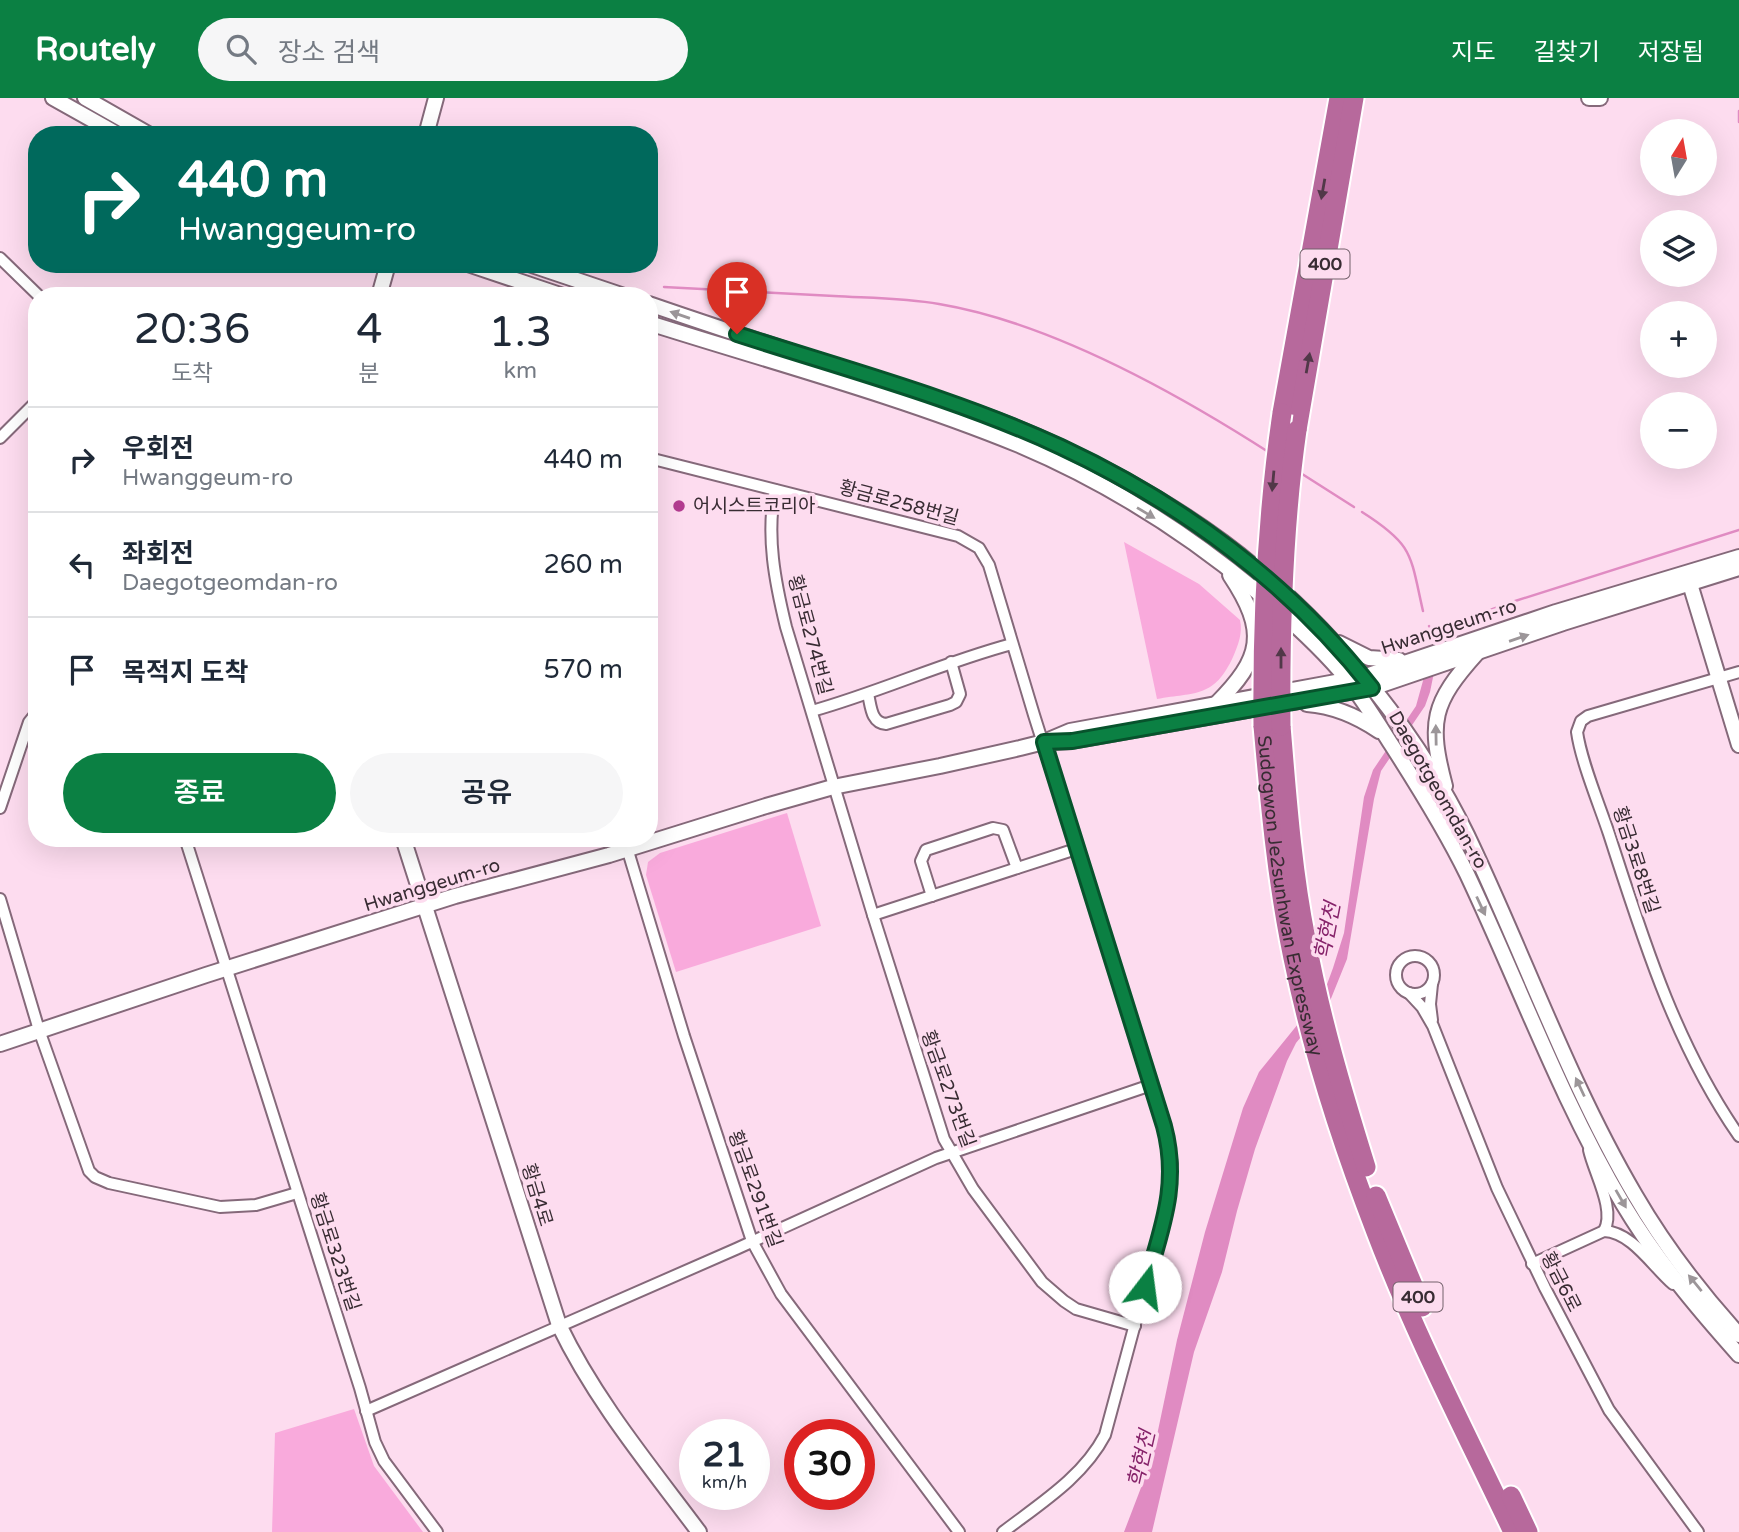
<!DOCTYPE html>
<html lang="ko">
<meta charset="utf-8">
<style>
body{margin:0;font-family:"Varela Round","Noto Sans KR",sans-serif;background:#f6f6f7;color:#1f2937;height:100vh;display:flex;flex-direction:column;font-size:26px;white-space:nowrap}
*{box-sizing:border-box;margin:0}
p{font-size:23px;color:#747a83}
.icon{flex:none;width:38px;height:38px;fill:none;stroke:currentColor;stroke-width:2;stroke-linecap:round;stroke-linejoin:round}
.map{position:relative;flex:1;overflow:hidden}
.details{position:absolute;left:28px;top:189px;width:630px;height:560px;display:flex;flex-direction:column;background:#fff;border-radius:28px;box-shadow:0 7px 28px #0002}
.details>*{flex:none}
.hud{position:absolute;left:28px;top:28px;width:630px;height:147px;border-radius:28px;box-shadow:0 7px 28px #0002;background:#00695c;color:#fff;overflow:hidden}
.needle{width:46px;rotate:11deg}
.fabs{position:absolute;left:1640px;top:21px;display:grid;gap:14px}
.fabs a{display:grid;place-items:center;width:77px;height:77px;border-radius:50%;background:#fff;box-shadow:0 7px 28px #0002;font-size:35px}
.speed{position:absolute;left:679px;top:1321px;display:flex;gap:14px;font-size:35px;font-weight:700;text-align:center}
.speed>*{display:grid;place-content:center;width:91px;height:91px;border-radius:50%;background:#fff;box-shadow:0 7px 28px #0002;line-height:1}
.speed small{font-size:18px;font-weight:400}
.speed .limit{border:10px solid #d22;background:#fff;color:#111}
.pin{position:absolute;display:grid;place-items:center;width:60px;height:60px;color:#fff;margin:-72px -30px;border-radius:50% 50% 50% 0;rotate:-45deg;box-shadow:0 0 7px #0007}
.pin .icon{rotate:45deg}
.me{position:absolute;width:77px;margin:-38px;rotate:15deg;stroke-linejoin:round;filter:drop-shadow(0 0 5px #0008)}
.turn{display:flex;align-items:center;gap:24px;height:147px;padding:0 35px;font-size:32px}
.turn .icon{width:91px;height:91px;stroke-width:2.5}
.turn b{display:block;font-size:49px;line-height:60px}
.eta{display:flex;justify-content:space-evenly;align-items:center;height:119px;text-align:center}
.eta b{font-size:42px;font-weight:600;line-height:49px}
.button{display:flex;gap:14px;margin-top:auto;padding:14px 35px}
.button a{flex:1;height:80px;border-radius:42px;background:#0b8043;color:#fff;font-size:28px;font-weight:600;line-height:80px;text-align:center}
.button a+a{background:#f6f6f7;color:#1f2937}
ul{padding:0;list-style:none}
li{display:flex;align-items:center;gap:21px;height:105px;padding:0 35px;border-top:2px solid #e0e1e3}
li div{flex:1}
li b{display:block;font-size:26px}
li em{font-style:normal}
header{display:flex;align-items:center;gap:42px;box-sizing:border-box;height:98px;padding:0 35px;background:#0b8043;color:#fff}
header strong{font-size:33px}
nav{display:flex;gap:38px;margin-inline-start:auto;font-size:24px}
.search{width:490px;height:63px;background:#f6f6f7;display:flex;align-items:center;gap:18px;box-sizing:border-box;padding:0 24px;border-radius:38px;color:#747a83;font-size:26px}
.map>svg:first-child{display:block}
.green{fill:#f9aadc}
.water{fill:#e08bc2}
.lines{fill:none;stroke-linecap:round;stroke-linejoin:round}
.stream{stroke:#e08bc2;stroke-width:2.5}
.street-casing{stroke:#85697a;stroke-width:14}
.secondary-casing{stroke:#85697a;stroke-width:18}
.highway-casing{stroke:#fff;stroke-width:23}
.street{stroke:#fff;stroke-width:10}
.secondary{stroke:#fff;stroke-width:14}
.highway{stroke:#b7699c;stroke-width:19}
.highway-bridge-casing{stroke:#fff;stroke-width:23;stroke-linecap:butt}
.highway-bridge{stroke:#b7699c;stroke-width:19}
.oneway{fill:#513848}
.oneway2{fill:#9c9699}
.route-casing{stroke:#07532c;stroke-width:18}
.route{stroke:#0b8043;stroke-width:12}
.poi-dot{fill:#b33b90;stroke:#fddcef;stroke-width:2.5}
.labels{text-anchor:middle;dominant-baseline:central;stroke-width:7;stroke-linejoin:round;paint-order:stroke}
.shield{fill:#fddcef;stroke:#73616b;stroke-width:2}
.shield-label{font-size:18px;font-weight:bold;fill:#382c33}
.street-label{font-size:19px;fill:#382c33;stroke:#fddcef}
.poi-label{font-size:19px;fill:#382c33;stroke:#fddcef;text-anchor:start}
.water-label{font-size:21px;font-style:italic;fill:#86236a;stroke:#fddcef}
</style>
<header>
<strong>Routely</strong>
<div class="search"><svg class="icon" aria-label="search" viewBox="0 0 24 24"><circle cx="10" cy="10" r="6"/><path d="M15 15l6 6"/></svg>장소 검색</div>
<nav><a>지도</a><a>길찾기</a><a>저장됨</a></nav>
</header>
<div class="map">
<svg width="1739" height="1434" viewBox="0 0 1739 1434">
<rect width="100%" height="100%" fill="#fddcef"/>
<g class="green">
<path d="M1124,444L1199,486L1240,522C1243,535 1238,547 1233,559C1214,600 1196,594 1157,601Z"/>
<path d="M787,715L821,828L676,874L646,777L648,764L660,755Z"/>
<path d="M354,1311L374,1368L423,1434H272L275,1335Z"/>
</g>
<path class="water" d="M1457,521L1464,525L1448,531L1441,540L1430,594L1425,608L1381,673L1374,701L1347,861L1330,903L1296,945L1287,963L1255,1051L1237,1113L1222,1174L1194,1254L1152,1434H1124L1152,1361L1177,1242L1205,1134L1243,1010L1259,974L1311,910L1326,889L1333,870L1344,835L1364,699L1373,672L1416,608L1436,536L1441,529Z"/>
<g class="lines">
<g class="stream">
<path d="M1739,13V24"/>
<path d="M664,189C721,192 777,195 834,198C868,200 905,200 939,206C1052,225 1175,294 1270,355"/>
<path d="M1299,374L1354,409"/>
<path d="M1362,414C1414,447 1410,456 1423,513"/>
<path d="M1460,523L1512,504L1739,432"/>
<path d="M1429,528L1435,540"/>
</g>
<defs>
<g id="street">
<path d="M0,160L39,198"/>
<path d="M0,340L37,303"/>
<path d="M649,360L958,438L979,450L989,467L1034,617L1164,1028L1172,1066L1169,1100L1105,1337C1083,1379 1041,1405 1003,1434"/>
<path d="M775,392C766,438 775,484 786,529L873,817L944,1041L973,1091L1042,1184L1064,1203L1076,1211L1135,1228"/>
<path d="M1739,574L1588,618L1581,623L1577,634C1581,663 1599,706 1609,736C1643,841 1675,946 1739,1038"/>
<path d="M868,596C871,608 871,625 886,626L950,607L956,604L960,596L951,564"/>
<path d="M812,613C880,594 944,564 1012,546"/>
<path d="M0,710L29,624L37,614"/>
<path d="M185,740L360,1290L375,1344L384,1363L437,1434"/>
<path d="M624,740L684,938L752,1143L781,1196L959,1434"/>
<path d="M932,798L921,763L926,752L993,730L1003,732L1017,770"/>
<path d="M0,801L39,932L89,1073L95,1079L109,1085L220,1109L256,1107L297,1095"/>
<path d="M873,817L1076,751"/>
<circle cx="1415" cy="877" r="19"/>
<path d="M1432,886L1430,906L1432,922"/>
<path d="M1409,895L1422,909L1433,928L1497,1090L1545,1190L1609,1312L1698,1434"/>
<path d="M1589,1052C1594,1075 1616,1112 1604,1133"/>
<path d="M1532,1166L1604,1133C1632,1134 1653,1169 1673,1186"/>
<path d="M366,1313L736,1151L936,1060L1151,987"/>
</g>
<g id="secondary">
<path d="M53,0L119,37"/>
<path d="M85,0L150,37"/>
<path d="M1589,0H1600"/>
<path d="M426,37L436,0"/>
<path d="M468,166L563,198"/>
<path d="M529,166L624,198"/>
<path d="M379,198L388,166"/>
<path d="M649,206C727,233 805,258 883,284C943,303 1005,322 1062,350C1130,382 1199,422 1257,471C1341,541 1419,638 1467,737C1524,856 1568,983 1635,1097C1664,1147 1700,1194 1739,1237"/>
<path d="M649,225C772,264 899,298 1019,347C1104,383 1184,433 1255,492C1287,519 1320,548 1346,580C1363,601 1377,624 1391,646C1418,688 1445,731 1467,776C1519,886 1561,1002 1623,1106C1656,1161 1697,1210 1739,1257"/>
<path d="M1687,476L1739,647"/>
<path d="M1339,545L1369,560L1399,562"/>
<path d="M1216,606C1262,560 1268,534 1230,477"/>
<path d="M1307,606C1334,608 1357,618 1379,633"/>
<path d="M1052,644L1072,643L1372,590L1563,525L1739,470"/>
<path d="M1445,688C1428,624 1432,605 1477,555"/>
<path d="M403,740L559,1227C595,1302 649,1367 699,1434"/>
<path d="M0,946L206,877L455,798L609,757L766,708L833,689L940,668L1020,650L1044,644L1070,633L1363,579L1556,514L1739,459"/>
</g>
<g id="highway">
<path d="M1282,315L1339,0"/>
<path d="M1297,332L1354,0"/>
<path id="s1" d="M1263,628C1270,706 1277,784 1293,860C1312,953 1342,1046 1376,1134C1415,1237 1466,1335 1513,1434"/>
<path d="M1281,628C1287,700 1292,771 1306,841C1320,918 1343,995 1366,1069"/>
<path d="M1376,1098L1422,1209"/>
<path d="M1511,1398L1528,1434"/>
</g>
</defs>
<use href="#street" class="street-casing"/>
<use href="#secondary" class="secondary-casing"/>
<use href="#highway" class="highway-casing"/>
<use href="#street" class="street"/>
<use href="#secondary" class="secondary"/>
<use href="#highway" class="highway"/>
<defs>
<g id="highway-bridge">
<path d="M1263,628C1262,524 1267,418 1282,315"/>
<path d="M1281,628C1280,529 1283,430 1297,332"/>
</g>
</defs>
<use href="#highway-bridge" class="highway-bridge-casing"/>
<use href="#highway-bridge" class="highway-bridge"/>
</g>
<defs><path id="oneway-solid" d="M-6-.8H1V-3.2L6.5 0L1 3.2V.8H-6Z" transform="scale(1.75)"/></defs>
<g class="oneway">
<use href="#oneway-solid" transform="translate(1323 91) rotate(100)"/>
<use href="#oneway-solid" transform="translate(1308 265) rotate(-80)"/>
<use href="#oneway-solid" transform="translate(1273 383) rotate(95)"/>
<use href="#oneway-solid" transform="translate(1281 560) rotate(-90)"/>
</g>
<g class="oneway2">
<use href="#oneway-solid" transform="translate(680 217) rotate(-161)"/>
<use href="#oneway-solid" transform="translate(1146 415) rotate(31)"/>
<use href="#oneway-solid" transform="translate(1519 540) rotate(-19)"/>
<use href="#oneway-solid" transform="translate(1436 637) rotate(-91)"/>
<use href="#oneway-solid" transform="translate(1481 808) rotate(65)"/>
<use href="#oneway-solid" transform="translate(1580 989) rotate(-115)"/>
<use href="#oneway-solid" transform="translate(1621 1101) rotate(60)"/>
<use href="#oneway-solid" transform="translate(1695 1185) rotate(-129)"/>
</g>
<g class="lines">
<defs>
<path id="route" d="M737,236C845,271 958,301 1061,349C1181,405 1290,485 1372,590L1072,643L1044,644L1164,1028C1180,1088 1161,1131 1145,1189"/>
</defs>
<use href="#route" class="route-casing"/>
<use href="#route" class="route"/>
</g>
<circle class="poi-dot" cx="679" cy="408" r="7"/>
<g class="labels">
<g class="shield">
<rect x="1300.5" y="151.5" width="49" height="29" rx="5"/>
<rect x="1393.5" y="1184.5" width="49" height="29" rx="5"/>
</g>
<g class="shield-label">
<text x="1325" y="166">400</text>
<text x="1418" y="1199">400</text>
</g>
<g class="street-label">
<text transform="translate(899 405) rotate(15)">황금로258번길</text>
<text transform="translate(1449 529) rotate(-18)">Hwanggeum-ro</text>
<text transform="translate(810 537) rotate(75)">황금로274번길</text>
<text transform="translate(1438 692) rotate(60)">Daegotgeomdan-ro</text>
<text transform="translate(1636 762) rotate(72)">황금3로8번길</text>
<text transform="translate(432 787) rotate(-17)">Hwanggeum-ro</text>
<text stroke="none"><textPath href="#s1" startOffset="172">Sudogwon Je2sunhwan Expressway</textPath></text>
<text transform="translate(948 991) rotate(70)">황금로273번길</text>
<text transform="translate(755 1091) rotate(70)">황금로291번길</text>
<text transform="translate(537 1097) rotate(73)">황금4로</text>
<text transform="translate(335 1154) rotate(72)">황금로323번길</text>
<text transform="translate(1561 1184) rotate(63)">황금6로</text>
</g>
<g class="poi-label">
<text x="693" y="408">어시스트코리아</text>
</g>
<g class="water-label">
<text transform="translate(1328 833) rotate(-79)">학현천</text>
<text transform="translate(1142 1361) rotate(-77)">학현천</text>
</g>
</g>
</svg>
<div class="fabs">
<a><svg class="needle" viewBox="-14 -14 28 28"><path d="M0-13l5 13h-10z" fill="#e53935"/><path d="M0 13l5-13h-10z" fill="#747a83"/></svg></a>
<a><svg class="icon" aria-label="layers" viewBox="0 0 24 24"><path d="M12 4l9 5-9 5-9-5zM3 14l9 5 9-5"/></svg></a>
<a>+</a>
<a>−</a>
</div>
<div class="speed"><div>21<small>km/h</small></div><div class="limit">30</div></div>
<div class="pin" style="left:737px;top:236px;background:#d93025"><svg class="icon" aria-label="arrive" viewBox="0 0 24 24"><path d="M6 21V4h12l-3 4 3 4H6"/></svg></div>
<svg class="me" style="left:1145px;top:1189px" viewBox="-20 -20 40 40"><circle r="19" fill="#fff"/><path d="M0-13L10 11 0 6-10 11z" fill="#0b8043"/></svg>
<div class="hud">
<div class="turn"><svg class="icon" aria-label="right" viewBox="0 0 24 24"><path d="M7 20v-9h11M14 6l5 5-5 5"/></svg><div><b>440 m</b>Hwanggeum-ro</div></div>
</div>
<section class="details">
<div class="eta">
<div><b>20:36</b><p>도착</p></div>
<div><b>4</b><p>분</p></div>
<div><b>1.3</b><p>km</p></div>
</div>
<ul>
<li><svg class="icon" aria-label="right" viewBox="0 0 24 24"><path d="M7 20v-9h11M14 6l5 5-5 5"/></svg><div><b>우회전</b><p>Hwanggeum-ro</p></div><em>440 m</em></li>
<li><svg class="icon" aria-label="left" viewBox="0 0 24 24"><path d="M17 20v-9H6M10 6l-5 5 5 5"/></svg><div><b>좌회전</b><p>Daegotgeomdan-ro</p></div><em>260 m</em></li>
<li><svg class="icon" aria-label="arrive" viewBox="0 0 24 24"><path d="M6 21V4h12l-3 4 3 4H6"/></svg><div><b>목적지 도착</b></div><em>570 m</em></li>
</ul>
<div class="button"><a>종료</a><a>공유</a></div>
</section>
</div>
